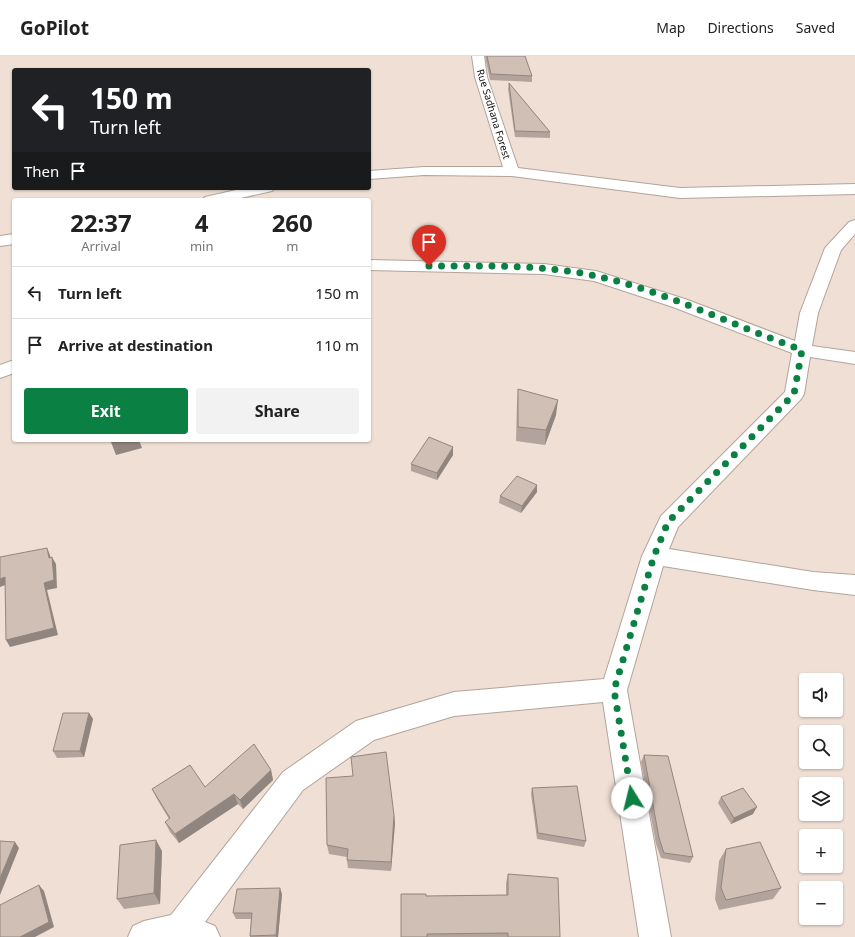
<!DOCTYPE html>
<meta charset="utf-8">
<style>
body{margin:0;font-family:"Noto Sans",sans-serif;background:#f2f2f2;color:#222;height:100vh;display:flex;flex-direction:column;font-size:15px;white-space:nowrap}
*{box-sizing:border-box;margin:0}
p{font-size:13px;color:#767676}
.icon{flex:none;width:22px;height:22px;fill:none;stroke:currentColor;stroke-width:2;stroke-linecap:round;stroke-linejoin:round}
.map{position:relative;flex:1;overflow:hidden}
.details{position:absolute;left:12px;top:142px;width:359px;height:244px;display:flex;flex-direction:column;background:#fff;border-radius:4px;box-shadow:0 1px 3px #0004}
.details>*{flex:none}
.guide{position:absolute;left:12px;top:12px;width:359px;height:122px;border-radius:4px;box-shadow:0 1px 3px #0004;background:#202124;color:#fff;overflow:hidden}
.fabs{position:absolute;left:799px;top:617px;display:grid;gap:8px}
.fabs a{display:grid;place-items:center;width:44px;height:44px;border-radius:4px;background:#fff;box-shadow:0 1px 3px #0004;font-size:20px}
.pin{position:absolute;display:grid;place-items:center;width:34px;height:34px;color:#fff;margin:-41px -17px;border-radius:50% 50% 50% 0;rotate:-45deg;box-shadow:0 0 4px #0007}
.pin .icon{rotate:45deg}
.me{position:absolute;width:44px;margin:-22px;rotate:351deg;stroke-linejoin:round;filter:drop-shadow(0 0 3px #0008)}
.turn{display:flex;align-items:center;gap:14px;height:84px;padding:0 12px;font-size:18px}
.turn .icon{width:52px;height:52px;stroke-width:2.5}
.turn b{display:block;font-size:28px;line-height:34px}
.then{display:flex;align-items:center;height:38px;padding:0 12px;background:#0003;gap:8px;font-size:15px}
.eta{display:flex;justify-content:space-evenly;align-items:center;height:68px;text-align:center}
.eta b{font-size:24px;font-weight:700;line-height:28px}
.action{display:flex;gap:8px;margin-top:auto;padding:8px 12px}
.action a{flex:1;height:46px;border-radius:4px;background:#0b8043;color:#fff;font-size:16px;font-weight:700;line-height:46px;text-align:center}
.action a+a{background:#f2f2f2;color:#222}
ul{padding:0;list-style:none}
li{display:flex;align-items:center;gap:12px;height:52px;padding:0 12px;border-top:1px solid #e0e0e0}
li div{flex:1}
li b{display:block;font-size:15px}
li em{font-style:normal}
header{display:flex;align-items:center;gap:24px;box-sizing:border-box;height:56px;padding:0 20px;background:#fff;border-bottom:1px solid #e0e0e0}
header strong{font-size:19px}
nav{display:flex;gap:22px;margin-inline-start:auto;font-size:14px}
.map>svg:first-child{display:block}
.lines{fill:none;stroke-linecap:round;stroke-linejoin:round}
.minor-casing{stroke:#b3a49a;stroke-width:2}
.minor{fill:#fff;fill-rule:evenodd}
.wall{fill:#b2a49c}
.shaded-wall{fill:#91867f}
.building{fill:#cfbfb5;stroke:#91867f}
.route{stroke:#0b8043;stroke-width:7;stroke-dasharray:0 12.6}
.labels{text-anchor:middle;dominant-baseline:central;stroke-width:3;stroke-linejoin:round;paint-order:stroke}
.far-street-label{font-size:10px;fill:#110c09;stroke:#fff}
</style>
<header>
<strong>GoPilot</strong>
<nav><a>Map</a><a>Directions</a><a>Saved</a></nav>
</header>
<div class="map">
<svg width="855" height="881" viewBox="0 0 855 881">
<rect width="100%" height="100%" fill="#efdfd4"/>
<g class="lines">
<defs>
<g id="minor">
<path d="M472,0H484L487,21L518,112L680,132L855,128V138L680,142L512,120L424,119L369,123V115L424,111H503L475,21Z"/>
<path d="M245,132H275L272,135L232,144H202L205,141Z"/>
<path d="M855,164V178L841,194L818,257L812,290L855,296V308L810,301L804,338L801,343L678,471L669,493L813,516L855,519V539L813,534L663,510L627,634L671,881H639L603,646L454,660L374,684L303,734L205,866L215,870L220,881H128L133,870L144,865L171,859L283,716L356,665L454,636L604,623L642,500L661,460L785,336L792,297L673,251L594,225L544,218L369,214V204L544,208L596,215L685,243L795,285L800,257L825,192L849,166Z"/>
<path d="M14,178V188L0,190V180Z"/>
<path d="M14,304V317L0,322V309Z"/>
</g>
</defs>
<use href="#minor" class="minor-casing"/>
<use href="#minor" class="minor"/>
</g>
<g class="wall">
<path d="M485,0H525L532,20V26L490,24Z"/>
<path d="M509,27L550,76V82L515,81L508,33Z"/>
<path d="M518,333L556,359L545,389L516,385L517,347Z"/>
<path d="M453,399L437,424L411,415V408Z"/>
<path d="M537,429V436L521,457L499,447L500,440Z"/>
<path d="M89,657L93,663L84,701L57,702L53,695Z"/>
<path d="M644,699L693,801L690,807L661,802L656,788L641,706Z"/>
<path d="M271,714L273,724L243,753L238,748L179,787L170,776L165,766L169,763L157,743L152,733L205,731Z"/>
<path d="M353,720L394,759L395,767L391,815L348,812L347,804V801L329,798L327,789Z"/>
<path d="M532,732L586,785L584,791L537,783L531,738Z"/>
<path d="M721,741L753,758L731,768L718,747Z"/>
<path d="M726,793L781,832L773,843L719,854L715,843L719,805Z"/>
<path d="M162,795L160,848L124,853L117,843Z"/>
<path d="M508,818L560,881H401L426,840L506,839V827Z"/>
<path d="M282,838L278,881H250V880L251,863H236L233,857Z"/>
</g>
<g class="shaded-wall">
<path d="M558,344L556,359L545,389L546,374Z"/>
<path d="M118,384H139L142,392L116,399L111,386Z"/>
<path d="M453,391V399L437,424V417Z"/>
<path d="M537,429V436L521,457L522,450Z"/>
<path d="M47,492L50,499L52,509L49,502Z"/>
<path d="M52,501L56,508L57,532L47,534L58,579L10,591L6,584L44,527Z"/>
<path d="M5,521L8,528L0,531V523Z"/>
<path d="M89,657L93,663L84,701L80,695Z"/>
<path d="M271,714L273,724L243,753L240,744Z"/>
<path d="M234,738L238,748L179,787L175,778Z"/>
<path d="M757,751L753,758L731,768L734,762Z"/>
<path d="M394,759L395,767L391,815V806Z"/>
<path d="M156,784L162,795L160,848L154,837Z"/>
<path d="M15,786L19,792L0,839V822Z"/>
<path d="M39,829L44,835L54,871L35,881H20Z"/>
<path d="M280,832L282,838L278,881H276V879Z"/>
</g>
<g class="building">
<path d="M487,0H525L532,20L491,18Z"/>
<path d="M509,27L550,76L515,75Z"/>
<path d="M518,333L558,344L546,374L518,371Z"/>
<path d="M429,381L453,391L437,417L411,408Z"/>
<path d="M111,384H118L111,386Z"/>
<path d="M517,420L537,429L522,450L500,440Z"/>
<path d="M47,492L49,502L52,501L54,524L44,527L54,572L6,584L5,521L0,523V501Z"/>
<path d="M63,657H89L80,695H53Z"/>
<path d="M254,688L271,714L240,744L234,738L175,778L165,766L170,762L152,733L190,709L205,731Z"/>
<path d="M386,696L394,759L391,806L347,804L348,793L327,789L326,722L353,720L351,701Z"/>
<path d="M644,699L668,700L693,801L664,797L659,782Z"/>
<path d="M577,730L586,785L538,777L532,732Z"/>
<path d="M743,732L757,751L734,762L721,741Z"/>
<path d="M156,784L154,837L117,843L120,789Z"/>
<path d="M0,785L15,786L0,822Z"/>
<path d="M760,786L781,832L726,844L721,832L726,793Z"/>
<path d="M508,818L558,822L560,881H508V877L427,878V881H401V838H426V840L508,839Z"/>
<path d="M39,829L49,866L20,881H0V849Z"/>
<path d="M280,832L276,879L250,880L252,857H233L237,833Z"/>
</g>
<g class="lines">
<path class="route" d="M429,210C484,210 542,208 596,220C664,235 735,270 802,294L794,338L668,466L654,500L614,634L632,742"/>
</g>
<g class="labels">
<g class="far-street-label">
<text transform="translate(494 58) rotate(73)">Rue Sadhana Forest</text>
</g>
</g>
</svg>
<div class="fabs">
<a><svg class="icon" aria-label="sound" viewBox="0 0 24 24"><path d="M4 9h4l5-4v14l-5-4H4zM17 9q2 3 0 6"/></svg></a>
<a><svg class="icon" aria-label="search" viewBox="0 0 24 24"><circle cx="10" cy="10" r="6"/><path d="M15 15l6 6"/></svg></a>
<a><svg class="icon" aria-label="layers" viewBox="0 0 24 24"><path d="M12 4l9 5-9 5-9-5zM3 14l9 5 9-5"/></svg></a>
<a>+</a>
<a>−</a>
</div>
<div class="pin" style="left:429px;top:210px;background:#d93025"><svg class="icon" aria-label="arrive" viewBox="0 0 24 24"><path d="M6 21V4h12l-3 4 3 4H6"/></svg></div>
<svg class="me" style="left:632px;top:742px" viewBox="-20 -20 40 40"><circle r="19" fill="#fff"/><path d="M0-13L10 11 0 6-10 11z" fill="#0b8043"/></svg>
<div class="guide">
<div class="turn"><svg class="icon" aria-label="left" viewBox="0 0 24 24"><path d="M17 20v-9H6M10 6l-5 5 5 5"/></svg><div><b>150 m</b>Turn left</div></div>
<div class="then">Then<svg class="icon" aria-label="arrive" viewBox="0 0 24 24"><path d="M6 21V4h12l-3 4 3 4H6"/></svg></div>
</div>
<section class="details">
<div class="eta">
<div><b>22:37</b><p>Arrival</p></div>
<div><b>4</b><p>min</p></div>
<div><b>260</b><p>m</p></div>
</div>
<ul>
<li><svg class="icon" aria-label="left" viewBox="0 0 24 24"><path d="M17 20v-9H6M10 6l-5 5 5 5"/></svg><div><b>Turn left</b></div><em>150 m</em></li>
<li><svg class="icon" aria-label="arrive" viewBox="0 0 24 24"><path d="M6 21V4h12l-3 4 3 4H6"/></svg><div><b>Arrive at destination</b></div><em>110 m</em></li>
</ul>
<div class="action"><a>Exit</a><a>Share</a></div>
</section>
</div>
